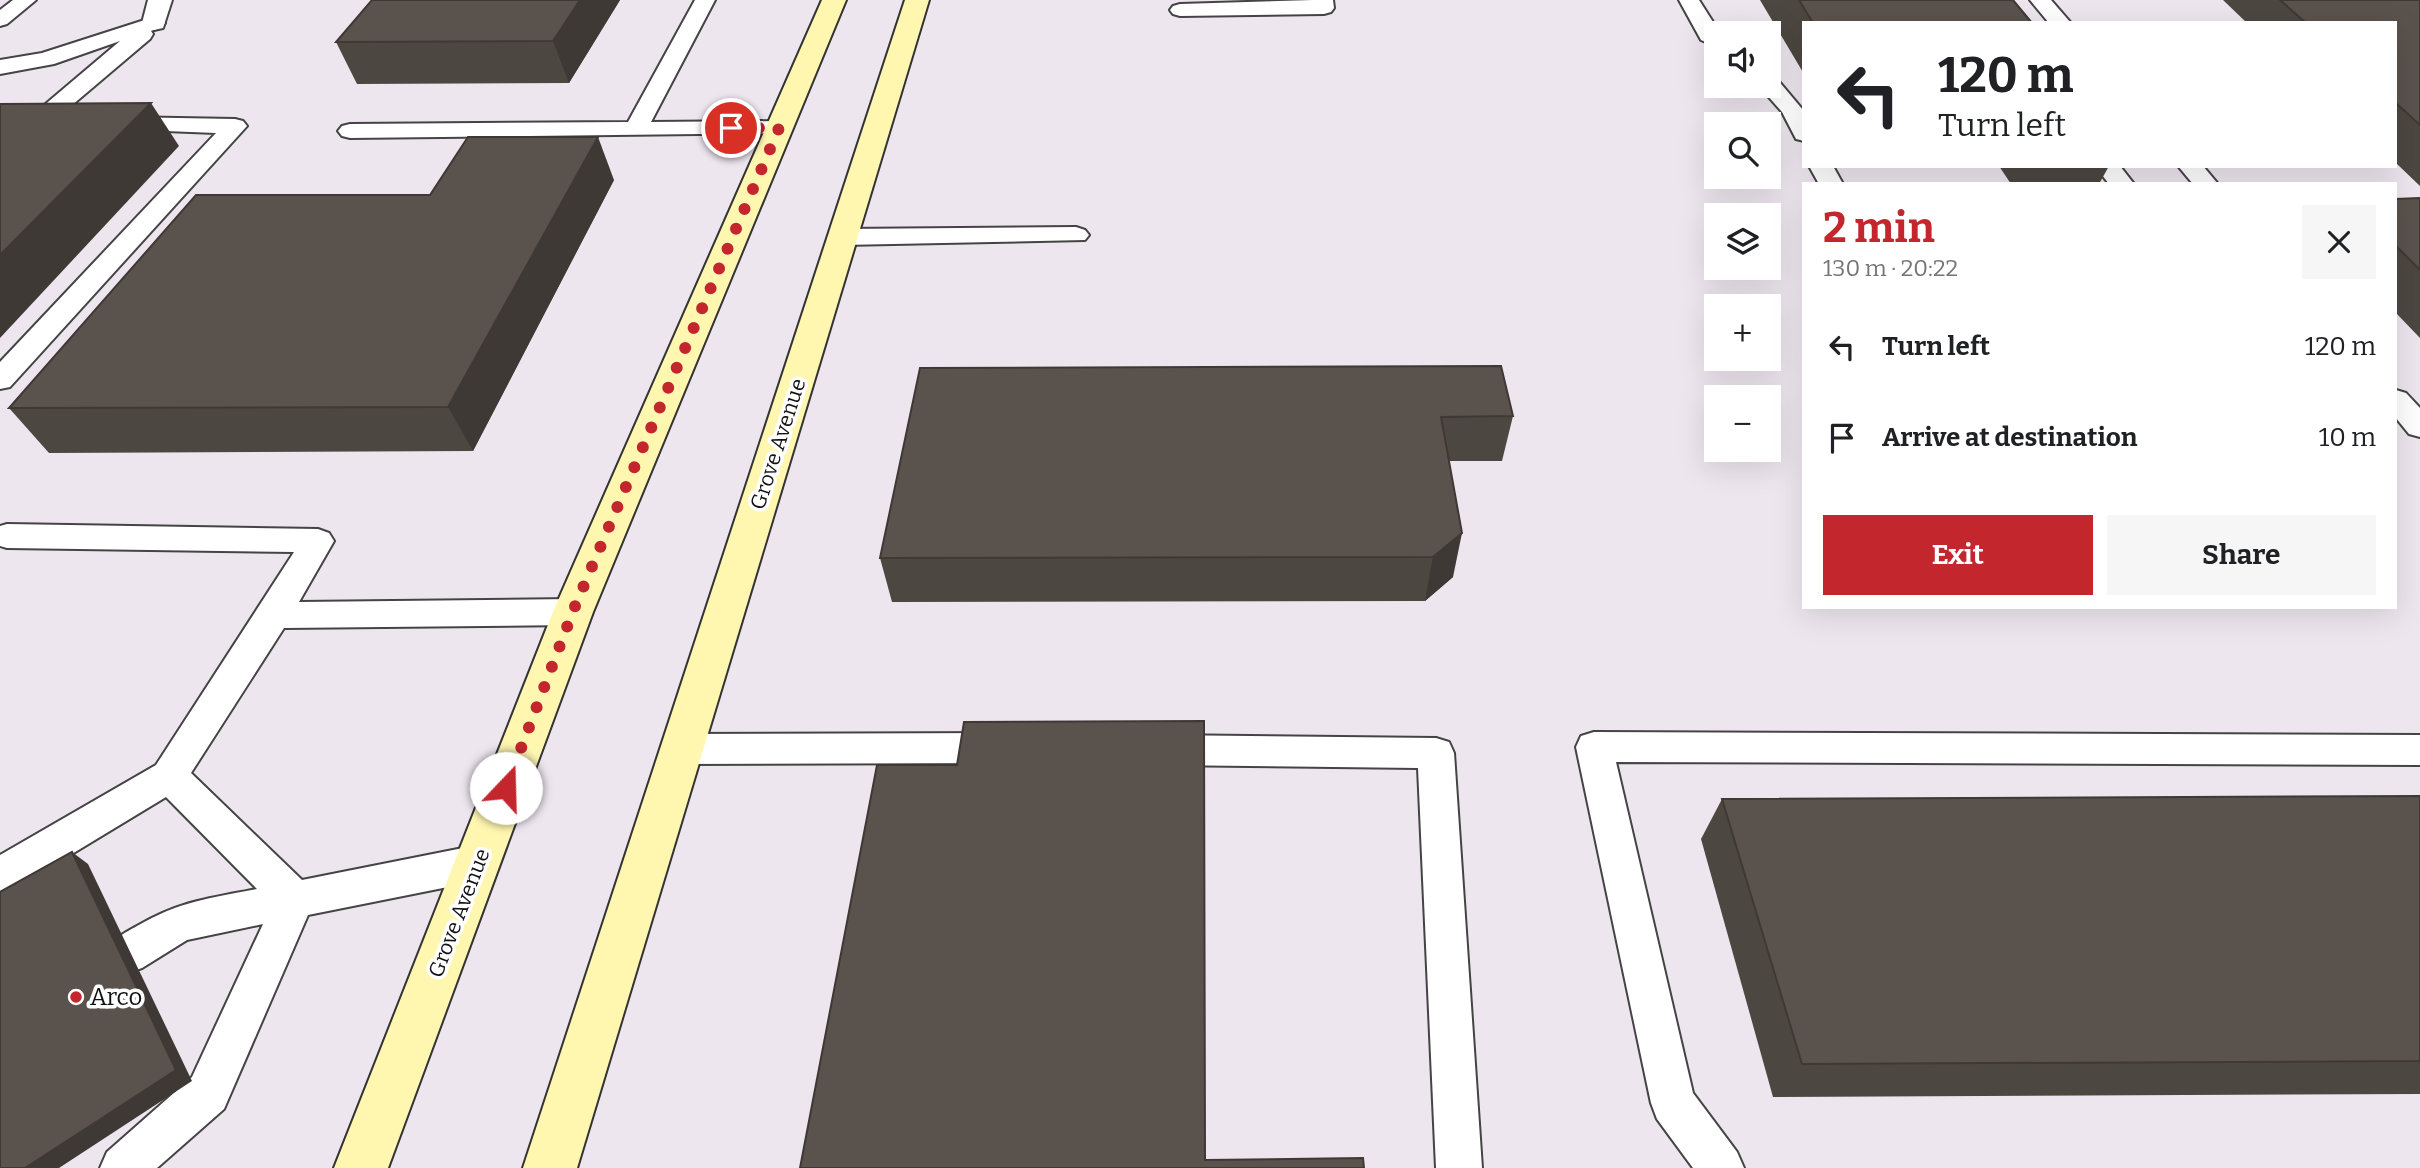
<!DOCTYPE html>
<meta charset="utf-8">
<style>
body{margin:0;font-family:Bitter,serif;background:#f6f6f6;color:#202124;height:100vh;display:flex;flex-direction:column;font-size:26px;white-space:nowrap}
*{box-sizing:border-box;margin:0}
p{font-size:23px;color:#757577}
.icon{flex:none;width:38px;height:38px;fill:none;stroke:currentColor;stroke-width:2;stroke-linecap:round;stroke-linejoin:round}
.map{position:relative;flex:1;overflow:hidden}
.panel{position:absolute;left:1802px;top:182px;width:595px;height:427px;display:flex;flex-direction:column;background:#fff;border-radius:0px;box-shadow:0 7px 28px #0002}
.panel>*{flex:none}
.guide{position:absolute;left:1802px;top:21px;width:595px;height:147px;border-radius:0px;box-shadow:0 7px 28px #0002;background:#fff;color:#202124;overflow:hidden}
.tools{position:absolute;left:1704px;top:21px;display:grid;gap:14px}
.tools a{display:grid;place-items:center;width:77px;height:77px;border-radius:0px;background:#fff;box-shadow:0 7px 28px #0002;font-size:35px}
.pin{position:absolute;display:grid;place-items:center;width:60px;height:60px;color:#fff;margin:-30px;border:4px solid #fff;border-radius:50%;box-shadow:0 2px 7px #0007}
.me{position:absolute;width:77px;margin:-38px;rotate:21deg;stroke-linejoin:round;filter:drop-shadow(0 0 5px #0008)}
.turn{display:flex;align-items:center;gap:24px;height:147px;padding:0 21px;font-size:32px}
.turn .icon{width:91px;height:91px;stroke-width:2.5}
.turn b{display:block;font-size:49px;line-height:60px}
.round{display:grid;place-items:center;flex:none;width:74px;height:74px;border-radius:0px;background:#f6f6f6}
.head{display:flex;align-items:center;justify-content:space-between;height:119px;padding:0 21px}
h1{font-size:42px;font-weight:700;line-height:52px;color:#c4262e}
.button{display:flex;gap:14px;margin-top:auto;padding:14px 21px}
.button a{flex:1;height:80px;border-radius:0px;background:#c4262e;color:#fff;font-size:28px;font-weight:700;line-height:80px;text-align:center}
.button a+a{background:#f6f6f6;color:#202124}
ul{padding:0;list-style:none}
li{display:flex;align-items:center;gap:21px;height:91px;padding:0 21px}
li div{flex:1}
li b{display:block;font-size:26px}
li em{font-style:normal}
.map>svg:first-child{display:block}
.industrial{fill:#eee6ef;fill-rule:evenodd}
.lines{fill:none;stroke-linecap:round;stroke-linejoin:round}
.service-casing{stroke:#444;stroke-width:4}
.minor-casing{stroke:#444;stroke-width:4}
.secondary-casing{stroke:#333;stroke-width:4}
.service{fill:#fff;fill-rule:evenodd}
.minor{fill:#fff;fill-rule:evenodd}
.secondary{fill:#fff6b0;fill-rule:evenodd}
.wall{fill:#4d4742}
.shaded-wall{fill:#3f3936}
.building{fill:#5a524d;stroke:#3f3936;stroke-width:2}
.route{stroke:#c4262e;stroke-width:12;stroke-dasharray:0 21.6}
.poi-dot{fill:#c4262e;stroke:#fff;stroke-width:2.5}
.labels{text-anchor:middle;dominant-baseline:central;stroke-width:7;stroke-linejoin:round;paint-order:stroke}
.street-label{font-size:21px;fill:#111;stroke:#fff}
.near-poi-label{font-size:24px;fill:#111;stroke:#fff;text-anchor:start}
</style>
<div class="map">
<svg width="2420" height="1168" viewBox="0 0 2420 1168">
<rect width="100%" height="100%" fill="#fffdf5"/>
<path class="industrial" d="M0,0H2420V1168H0ZM1804,23H2396V166H1804ZM1717,33H1769V86H1717ZM1717,124H1769V177H1717ZM1804,184H2396V607H1804ZM1717,215H1769V268H1717ZM1717,306H1769V359H1717ZM1717,397H1769V450H1717Z"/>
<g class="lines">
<defs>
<g id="service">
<path d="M13,0H36L7,24L0,26V10Z"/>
<path d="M695,0H715L651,122L779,121L787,123L791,128L787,133L350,138L342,136L338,131L342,126L350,124L628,122Z"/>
<path d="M1313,0H1333L1334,8L1331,12L1324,14L1180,16L1173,14L1170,10L1173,6L1180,4Z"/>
<path d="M1679,0H1699L1720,33H1717V47L1701,40Z"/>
<path d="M2030,0H2051L2071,23H2049Z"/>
<path d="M154,17L161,19L165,23L161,27L151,31L153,34L150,39L45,128H29L25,123L29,118L120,41L54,64L0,74V60L42,53Z"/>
<path d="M1769,77L1777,79L1803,110L1804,141L1796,139L1782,112L1759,86H1769Z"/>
<path d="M122,117L235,119L243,121L247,126L10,387L0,389V362L216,133L114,129L110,124L114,119Z"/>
<path d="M1809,166H1833L1843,184H1819Z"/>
<path d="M2095,166H2120L2134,184H2109Z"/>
<path d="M2178,166H2203L2218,184H2193Z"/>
<path d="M1076,227L1085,230L1089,235L1085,240L843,245L834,242L830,237L834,232L843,229Z"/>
<path d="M2396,390L2406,393L2420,408V437L2409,434L2396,418Z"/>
<path d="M7,524L318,529L329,533L334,541L299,602L573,599L585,603L590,612L585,621L573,625L284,628L191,773L302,880L478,845L492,851L498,863L492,875L478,881L308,915L224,1109L157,1168H100L107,1152L192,1077L263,924L187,940L142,968L127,973L112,968L106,954C113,938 123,934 137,926C180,901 210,898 257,889L166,797L14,889L0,894V855L156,765L294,552L7,548L0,546V526Z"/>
<path d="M1594,732L2420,735V765L1616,762L1693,1093L1737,1152L1744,1168H1693L1657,1119L1651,1103L1576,747L1581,736Z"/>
<path d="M1004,733L1017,737L1022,748L1017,759L1004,763L681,764L668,760L663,749L668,738L681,734Z"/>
<path d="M1160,735L1436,738L1449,742L1454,753L1482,1168H1436L1418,768L1160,765L1147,761L1142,750L1147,739Z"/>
</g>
<path id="minor" d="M148,0H172L163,28L154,30L145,28L142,23Z"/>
<g id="secondary">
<path d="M822,0H846L593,612L388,1168H334L553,612Z"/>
<path d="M905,0H929L577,1168H523Z"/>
</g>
</defs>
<use href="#service" class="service-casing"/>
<use href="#minor" class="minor-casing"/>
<use href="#secondary" class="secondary-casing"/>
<use href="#service" class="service"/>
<use href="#minor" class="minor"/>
<use href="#secondary" class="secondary"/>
</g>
<g class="wall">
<path d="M372,0H620L569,83L357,84L336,42Z"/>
<path d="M1760,0H2013L2032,23H1804V74Z"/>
<path d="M2223,0H2420V186L2396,163V23H2247Z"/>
<path d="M1999,166H2109L2099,184H2011Z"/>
<path d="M614,180L473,451L49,453L9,408L430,195Z"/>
<path d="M2420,198V338L2396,313V199Z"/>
<path d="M920,368L1513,416L1502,461H1449L1453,577L1425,601L892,602L880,558Z"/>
<path d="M2420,796V1094L1773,1097L1701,839L1722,799Z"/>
</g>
<g class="shaded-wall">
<path d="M580,0H620L569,83L553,41Z"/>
<path d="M151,103L179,146L0,338V255Z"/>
<path d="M598,137L614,180L473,451L448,407Z"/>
<path d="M1462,533L1453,577L1425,601L1433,557Z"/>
<path d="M72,852L88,864L192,1081L59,1168H25Z"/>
</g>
<g class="building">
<path d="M372,0H580L553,41L336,42Z"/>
<path d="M1799,0H2013L2032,23H1813Z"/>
<path d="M2280,0H2420V125L2396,103V23H2306Z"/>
<path d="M151,103L0,255V104Z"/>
<path d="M468,137H598L448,407L9,408L196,195H430Z"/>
<path d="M2420,198V270L2396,246V199Z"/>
<path d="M1501,366L1513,416L1441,417L1462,533L1433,557L880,558L920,368Z"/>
<path d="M1204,721L1205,1160L1363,1158L1364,1168H800L877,765H957L964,722Z"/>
<path d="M2420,796V1061L1802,1064L1722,799Z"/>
<path d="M72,852L176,1070L25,1168H0V892Z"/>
</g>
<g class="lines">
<path class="route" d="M506,788L573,611L779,128H731"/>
</g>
<circle class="poi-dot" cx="76" cy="997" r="7"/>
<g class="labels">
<g class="street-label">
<text transform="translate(778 444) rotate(-72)">Grove Avenue</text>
<text transform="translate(459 913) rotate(-69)">Grove Avenue</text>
</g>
<g class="near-poi-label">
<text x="90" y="997">Arco</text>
</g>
</g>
</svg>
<div class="tools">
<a><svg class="icon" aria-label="sound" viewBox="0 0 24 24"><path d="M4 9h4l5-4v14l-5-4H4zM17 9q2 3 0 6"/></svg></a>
<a><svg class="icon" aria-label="search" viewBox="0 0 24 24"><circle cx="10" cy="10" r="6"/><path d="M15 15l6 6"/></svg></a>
<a><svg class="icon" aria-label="layers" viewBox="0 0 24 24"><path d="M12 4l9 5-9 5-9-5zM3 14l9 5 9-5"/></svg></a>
<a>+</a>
<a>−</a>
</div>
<div class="pin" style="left:731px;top:128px;background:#d93025"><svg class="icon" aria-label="arrive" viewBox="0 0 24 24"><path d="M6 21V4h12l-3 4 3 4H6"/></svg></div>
<svg class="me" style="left:506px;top:788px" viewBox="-20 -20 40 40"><circle r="19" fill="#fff"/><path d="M0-13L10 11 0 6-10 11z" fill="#c4262e"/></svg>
<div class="guide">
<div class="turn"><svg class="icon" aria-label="left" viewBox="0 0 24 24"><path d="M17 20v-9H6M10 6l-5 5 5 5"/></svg><div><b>120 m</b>Turn left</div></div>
</div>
<section class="panel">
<div class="head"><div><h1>2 min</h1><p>130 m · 20:22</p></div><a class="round"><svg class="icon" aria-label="close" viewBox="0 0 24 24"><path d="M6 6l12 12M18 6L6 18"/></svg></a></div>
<ul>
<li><svg class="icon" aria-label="left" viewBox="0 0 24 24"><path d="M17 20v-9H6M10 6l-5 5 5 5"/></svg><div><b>Turn left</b></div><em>120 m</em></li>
<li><svg class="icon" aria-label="arrive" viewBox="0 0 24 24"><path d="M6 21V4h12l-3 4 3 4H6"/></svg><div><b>Arrive at destination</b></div><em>10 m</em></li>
</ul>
<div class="button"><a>Exit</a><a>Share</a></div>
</section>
</div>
